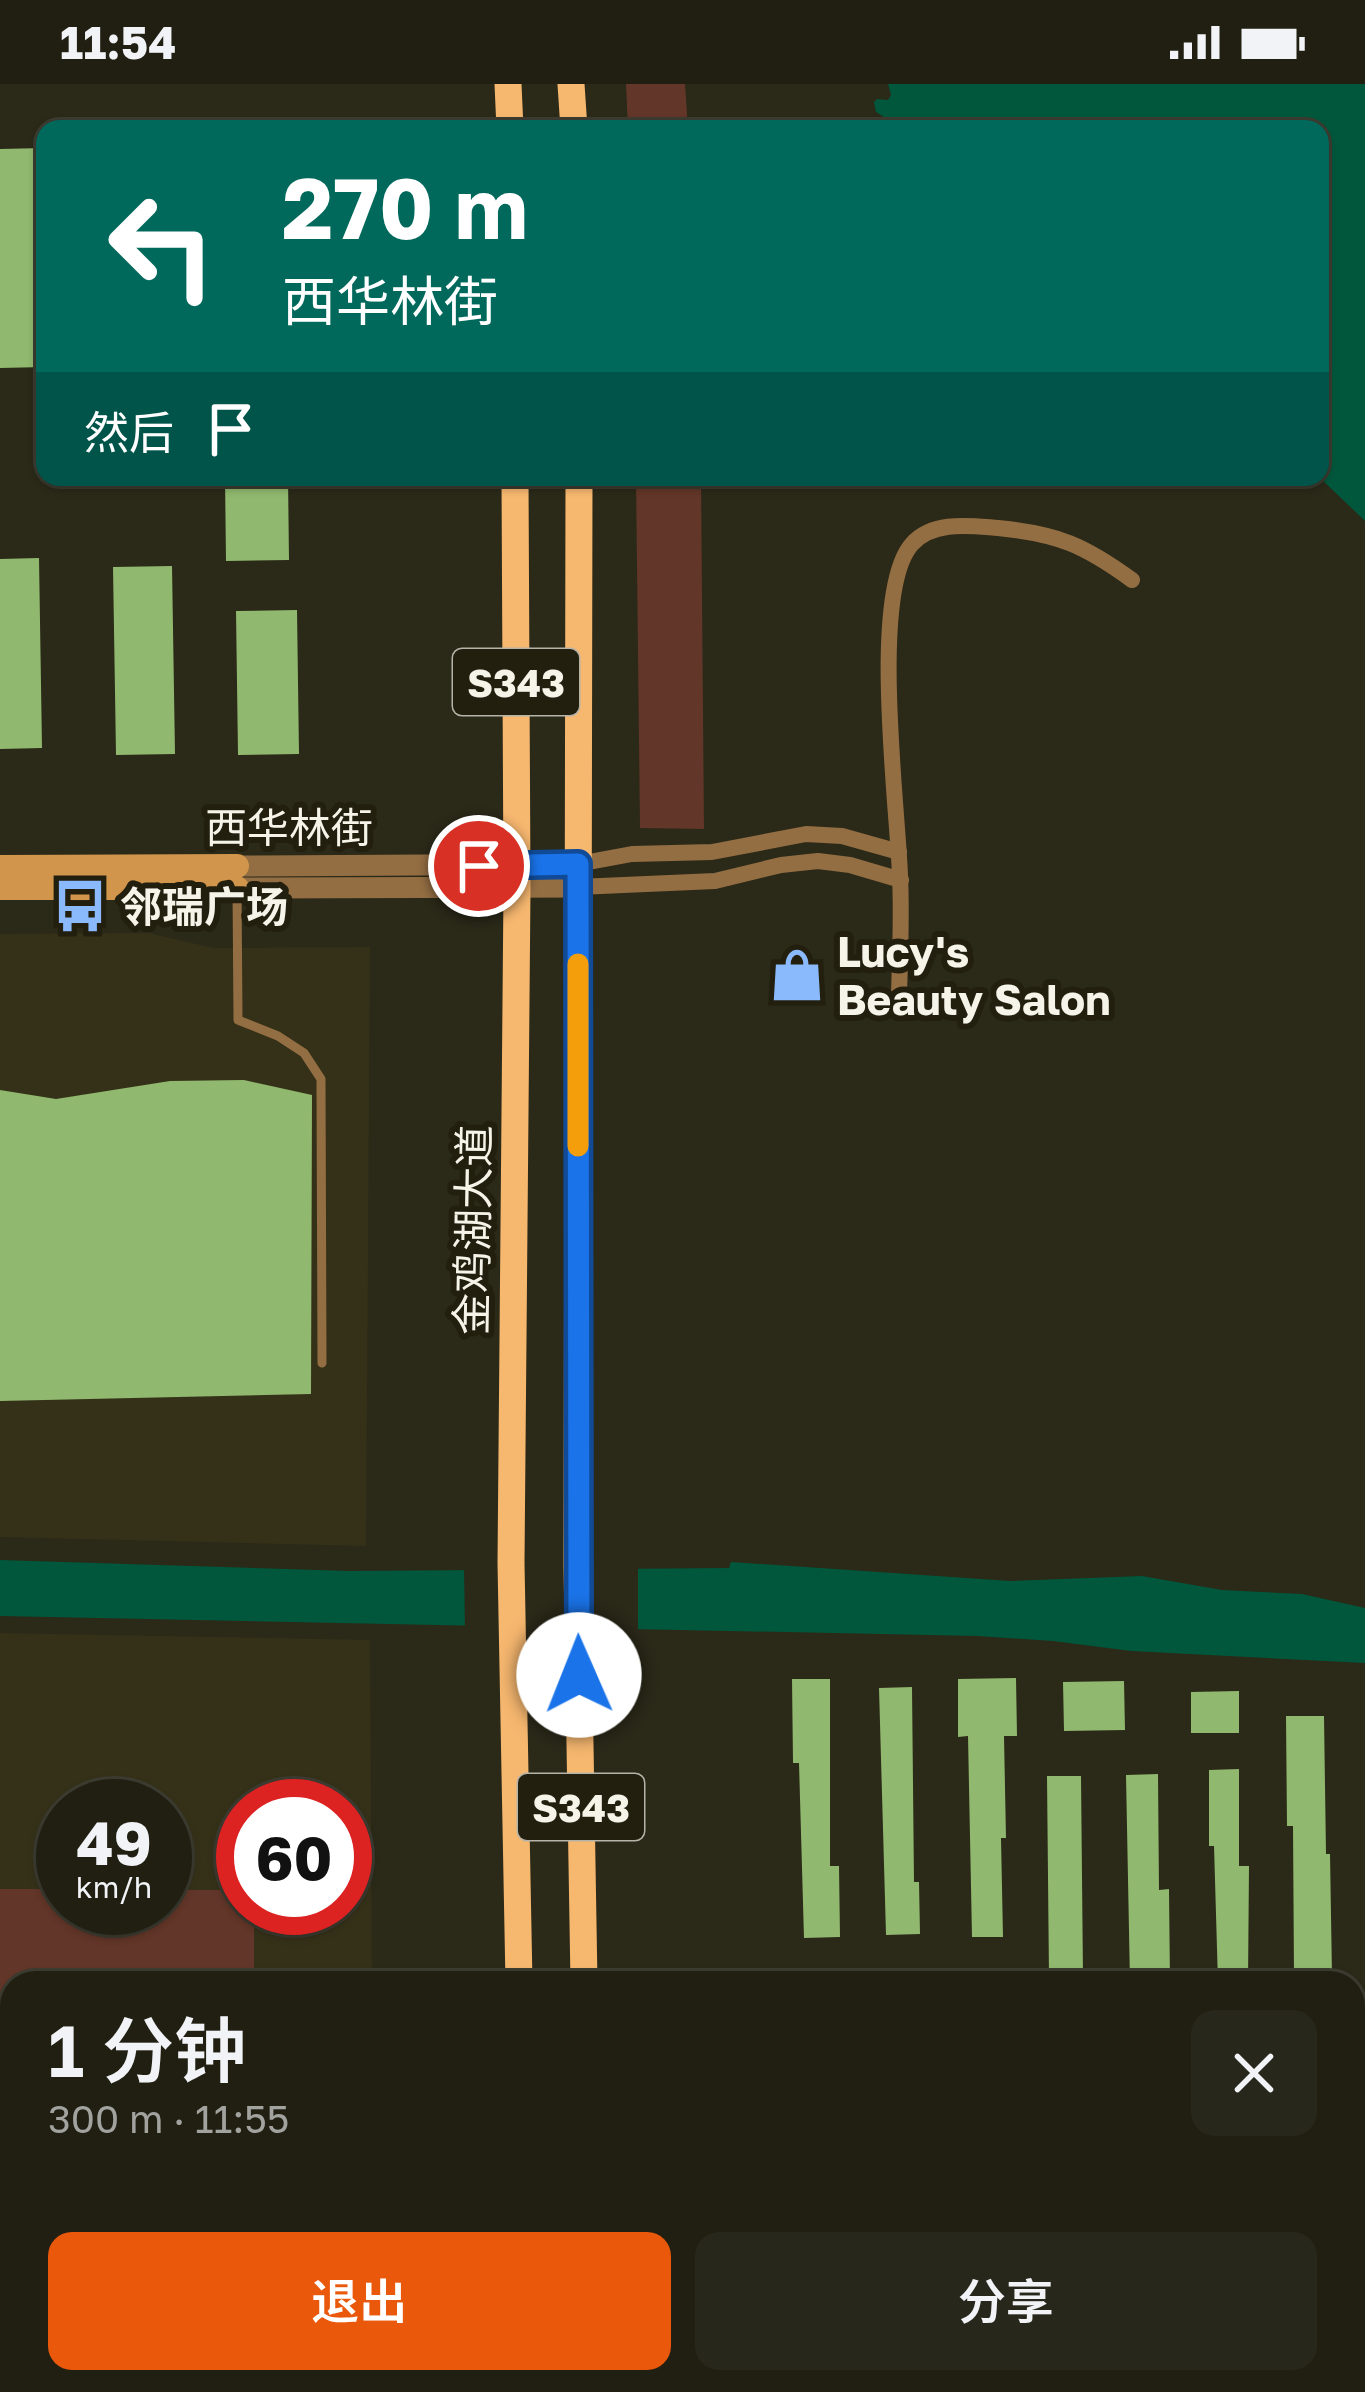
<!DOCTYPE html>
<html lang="zh">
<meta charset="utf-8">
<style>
body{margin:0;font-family:"Golos Text","Noto Sans SC",sans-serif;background:#28271b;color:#f1f3f6;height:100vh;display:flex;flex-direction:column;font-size:45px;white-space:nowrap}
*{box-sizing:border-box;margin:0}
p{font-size:39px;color:#a2a29f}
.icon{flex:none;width:66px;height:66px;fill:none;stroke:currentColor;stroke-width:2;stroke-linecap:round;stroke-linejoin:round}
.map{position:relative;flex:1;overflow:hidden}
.sheet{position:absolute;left:0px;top:1887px;width:1365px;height:423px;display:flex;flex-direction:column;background:#201f12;border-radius:36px 36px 0 0;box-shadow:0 3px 9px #0004,0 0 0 3px #3d3d32}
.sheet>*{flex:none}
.top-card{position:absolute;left:36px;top:36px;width:1293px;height:366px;border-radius:24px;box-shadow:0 3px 9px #0004,0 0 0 3px #3d3d32;background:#00695c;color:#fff;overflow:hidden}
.speed{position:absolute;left:36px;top:1695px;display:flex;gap:24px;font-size:60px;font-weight:700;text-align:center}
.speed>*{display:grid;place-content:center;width:156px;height:156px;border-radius:50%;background:#201f12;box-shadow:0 3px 9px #0004,0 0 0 3px #3d3d32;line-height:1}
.speed small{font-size:30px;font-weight:400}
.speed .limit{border:18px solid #d22;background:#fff;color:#111}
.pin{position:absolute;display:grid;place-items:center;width:102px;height:102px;color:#fff;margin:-51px;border:6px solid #fff;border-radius:50%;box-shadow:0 3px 12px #0007}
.me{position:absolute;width:132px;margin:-66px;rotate:359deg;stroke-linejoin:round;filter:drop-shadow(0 0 9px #0008)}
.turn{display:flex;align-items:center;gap:42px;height:252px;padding:0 48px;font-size:54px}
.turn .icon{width:156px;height:156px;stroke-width:2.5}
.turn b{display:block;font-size:84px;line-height:102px}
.then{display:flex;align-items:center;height:114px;padding:0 48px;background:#0003;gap:24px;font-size:45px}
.round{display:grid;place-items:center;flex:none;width:126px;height:126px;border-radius:24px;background:#28271b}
.overview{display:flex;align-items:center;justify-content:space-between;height:204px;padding:0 48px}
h1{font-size:72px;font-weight:600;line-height:90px}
.cta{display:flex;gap:24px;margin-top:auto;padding:24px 48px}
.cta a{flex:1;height:138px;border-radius:24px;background:#ea580c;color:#fff;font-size:48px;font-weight:600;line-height:138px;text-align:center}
.cta a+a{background:#28271b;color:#f1f3f6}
.status{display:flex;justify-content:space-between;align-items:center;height:84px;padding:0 60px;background:#201f12;direction:ltr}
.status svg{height:33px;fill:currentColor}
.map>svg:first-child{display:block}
.built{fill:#353119;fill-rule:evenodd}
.green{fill:#623628}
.water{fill:#00573b}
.pier{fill:#2b2918}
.building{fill:#90b86e}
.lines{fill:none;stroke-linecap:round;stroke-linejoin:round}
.path{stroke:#6d6b5c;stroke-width:3;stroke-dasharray:9 6;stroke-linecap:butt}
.service{stroke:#946e43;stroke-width:9}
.minor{stroke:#946e43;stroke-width:16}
.tertiary{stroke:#946e43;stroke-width:21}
.secondary{stroke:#d1954c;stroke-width:24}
.primary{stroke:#f6b76f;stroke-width:27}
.route-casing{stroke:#114b97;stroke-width:30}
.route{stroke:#1a73e8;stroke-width:21}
.slow{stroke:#f59e0b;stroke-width:21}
.labels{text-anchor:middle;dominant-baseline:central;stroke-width:12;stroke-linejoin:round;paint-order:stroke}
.shield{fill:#221f0f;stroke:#b6b4a8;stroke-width:3}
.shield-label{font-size:39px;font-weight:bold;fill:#f6f4e9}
.street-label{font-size:42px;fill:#f6f4e9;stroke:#221f0f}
.poi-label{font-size:42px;font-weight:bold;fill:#f6f4e9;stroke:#221f0f;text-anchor:start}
</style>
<div class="status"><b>11:54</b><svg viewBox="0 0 49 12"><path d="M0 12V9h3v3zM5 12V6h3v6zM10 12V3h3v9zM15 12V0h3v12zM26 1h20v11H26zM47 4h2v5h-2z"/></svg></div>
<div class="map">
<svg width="1365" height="2308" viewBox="0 0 1365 2308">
<rect width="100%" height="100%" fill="#2b2918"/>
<g class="built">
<path d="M149,849L213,864L370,863L366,1462L0,1453V850Z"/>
<path d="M0,1549L370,1556L372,1899H12V2196H0ZM63,1722H165V1824H63ZM243,1722H345V1824H243Z"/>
</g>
<g class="green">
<path d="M626,0H685L688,45H628Z"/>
<path d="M636,393H701L704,745L640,744Z"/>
<path d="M0,1805H63V1824H165V1806H243V1824H254V1899H12V2010H0Z"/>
</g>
<g class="water">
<path d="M888,0H1365V437L1319,393L1320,45H924L890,37L876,28L874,18L877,15L888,16L891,11Z"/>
<path d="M0,1476L349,1487L729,1484L731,1478L1010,1497L1142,1492L1222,1506L1302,1510L1365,1524V1579L1131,1567L1053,1557L977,1552L0,1532Z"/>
</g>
<path class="pier" d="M638,1479V1550L465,1547L464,1480Z"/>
<g class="building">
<path d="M44,64L45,283L0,284V65Z"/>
<path d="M225,393H288L289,476L226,477Z"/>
<path d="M39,474L42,664L0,665V475Z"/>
<path d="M172,482L175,670L116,671L113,483Z"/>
<path d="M297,526L299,670L238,671L236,527Z"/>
<path d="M244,996L312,1011L311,1310L0,1317V1006L56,1015L170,997Z"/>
<path d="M1016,1594L1017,1652H1004L1006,1754H1001L1003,1853H972L968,1652L958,1653V1595Z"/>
<path d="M792,1595H830V1782H839L840,1853L804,1854L799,1679H793Z"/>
<path d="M1124,1597L1125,1646L1064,1647L1063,1598Z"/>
<path d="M912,1603L914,1798H919L920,1850L886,1851L879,1604Z"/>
<path d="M1239,1607V1649H1191V1608Z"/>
<path d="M1286,1632H1324L1326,1770H1330L1332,1892L1294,1893L1293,1742H1287Z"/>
<path d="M1239,1685V1782H1249L1248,1899H1218L1214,1762H1209V1686Z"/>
<path d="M1158,1690L1159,1806L1169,1805L1170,1899H1130L1126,1691Z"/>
<path d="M1047,1692H1081L1083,1892L1049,1893Z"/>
</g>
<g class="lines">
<path class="path" d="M491,2308L493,2299"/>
<g class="service">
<path d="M237,806L238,936L278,952L304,969L321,995L322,1279"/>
<path d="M746,2308L748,2298"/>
</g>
<g class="minor">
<path d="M578,780L632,770L712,768L806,750L842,752L899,768"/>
<path d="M578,803L715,797L781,781L818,777L850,781L901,796"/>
<path d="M899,911C900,871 902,832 900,792C898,724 869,508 912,460C933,436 971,442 998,444C1058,450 1084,461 1132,496"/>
</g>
<g class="tertiary">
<path d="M237,782L578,780"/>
<path d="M237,804L578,803"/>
</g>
<g class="secondary">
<path d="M0,783L237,782"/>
<path d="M0,804H237"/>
</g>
<g class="primary">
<path d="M508,0L510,45"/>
<path d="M571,0L574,45"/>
<path d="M515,393L517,804L511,1479L519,1899"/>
<path d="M579,393L577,1481L584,1899"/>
<path d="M547,2298L549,2308"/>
<path d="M610,2298L612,2308"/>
<path d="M342,2308L350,2298"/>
<path d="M428,2308L436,2298"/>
</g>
</g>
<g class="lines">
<defs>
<path id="route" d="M479,782L578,780L579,1591"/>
</defs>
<use href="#route" class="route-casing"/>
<use href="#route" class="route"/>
<path class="slow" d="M578,1062V880"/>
</g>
<defs>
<symbol id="bus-bare" viewBox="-9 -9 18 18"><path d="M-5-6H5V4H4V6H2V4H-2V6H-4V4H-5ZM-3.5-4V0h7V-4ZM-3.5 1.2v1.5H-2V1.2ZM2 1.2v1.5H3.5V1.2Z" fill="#8abafc" stroke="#221f0f" stroke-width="2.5" paint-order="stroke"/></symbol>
<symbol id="shop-bare" viewBox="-9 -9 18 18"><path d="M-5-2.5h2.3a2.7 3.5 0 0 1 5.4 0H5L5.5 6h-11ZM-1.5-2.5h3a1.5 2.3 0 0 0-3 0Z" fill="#8abafc" stroke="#221f0f" stroke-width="2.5" paint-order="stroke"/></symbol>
</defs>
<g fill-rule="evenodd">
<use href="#bus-bare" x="42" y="784" width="76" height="76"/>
<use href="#shop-bare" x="759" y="853" width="76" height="76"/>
</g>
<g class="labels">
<g class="shield">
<rect x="453" y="565" width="126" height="66" rx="9"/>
<rect x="518" y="1690" width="126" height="66" rx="9"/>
</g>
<g class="shield-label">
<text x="516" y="598">S343</text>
<text x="581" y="1723">S343</text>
</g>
<g class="street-label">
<text x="289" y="743">西华林街</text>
<text transform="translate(472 1146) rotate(-89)">金鸡湖大道</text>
</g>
<g class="poi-label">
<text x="120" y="822">邻瑞广场</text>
<text x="837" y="867">Lucy's<tspan x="837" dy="48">Beauty Salon</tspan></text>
</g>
</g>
</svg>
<div class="speed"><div>49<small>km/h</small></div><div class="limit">60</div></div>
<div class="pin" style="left:479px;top:782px;background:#d93025"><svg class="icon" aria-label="arrive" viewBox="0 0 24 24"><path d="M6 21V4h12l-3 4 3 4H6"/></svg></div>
<svg class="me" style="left:579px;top:1591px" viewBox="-20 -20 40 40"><circle r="19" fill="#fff"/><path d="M0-13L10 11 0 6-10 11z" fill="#1a73e8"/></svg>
<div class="top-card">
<div class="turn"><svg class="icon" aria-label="left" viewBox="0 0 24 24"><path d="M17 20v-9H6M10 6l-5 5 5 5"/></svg><div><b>270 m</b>西华林街</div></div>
<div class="then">然后<svg class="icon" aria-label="arrive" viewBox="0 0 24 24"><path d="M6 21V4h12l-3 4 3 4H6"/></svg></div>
</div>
<section class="sheet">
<div class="overview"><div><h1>1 分钟</h1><p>300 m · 11:55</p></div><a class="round"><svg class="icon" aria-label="close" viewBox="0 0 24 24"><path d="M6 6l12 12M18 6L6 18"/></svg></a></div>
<div class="cta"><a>退出</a><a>分享</a></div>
</section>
</div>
